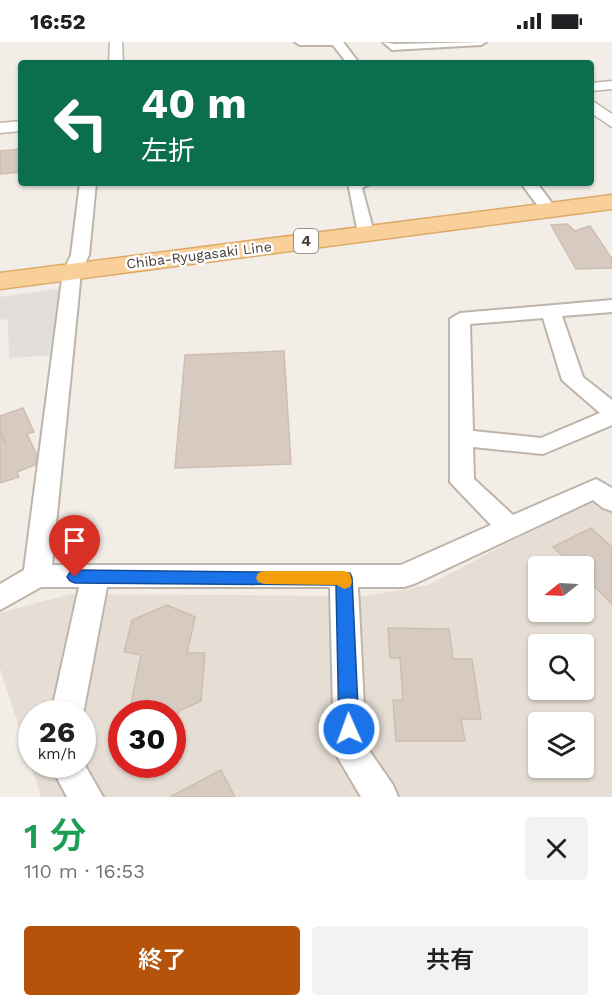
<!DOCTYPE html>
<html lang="ja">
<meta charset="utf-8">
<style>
body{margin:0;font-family:"Work Sans","Noto Sans JP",sans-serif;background:#f2f2f2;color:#202124;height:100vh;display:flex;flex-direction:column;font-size:22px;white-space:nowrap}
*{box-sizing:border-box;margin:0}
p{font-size:20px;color:#757577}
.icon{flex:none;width:33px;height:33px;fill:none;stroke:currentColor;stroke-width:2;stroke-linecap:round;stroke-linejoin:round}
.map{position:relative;height:755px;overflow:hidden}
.panel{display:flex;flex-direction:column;background:#fff;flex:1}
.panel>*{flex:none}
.hud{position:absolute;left:18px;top:18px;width:576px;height:126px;border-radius:6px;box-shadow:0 2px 4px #0004;background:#0b6e4f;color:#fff;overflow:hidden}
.needle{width:39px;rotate:252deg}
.tools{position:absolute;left:528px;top:514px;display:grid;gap:12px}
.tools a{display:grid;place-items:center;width:66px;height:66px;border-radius:6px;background:#fff;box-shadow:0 2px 4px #0004;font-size:30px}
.speed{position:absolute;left:18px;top:658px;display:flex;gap:12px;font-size:30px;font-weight:700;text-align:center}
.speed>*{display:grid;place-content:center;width:78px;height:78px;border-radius:50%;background:#fff;box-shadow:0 2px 4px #0004;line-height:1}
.speed small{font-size:15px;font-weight:400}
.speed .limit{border:9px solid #d22;background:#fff;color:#111}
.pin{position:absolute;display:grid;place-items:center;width:51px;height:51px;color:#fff;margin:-62px -26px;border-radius:50% 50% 50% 0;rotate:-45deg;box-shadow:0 0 6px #0007}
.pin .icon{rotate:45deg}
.me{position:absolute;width:66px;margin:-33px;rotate:358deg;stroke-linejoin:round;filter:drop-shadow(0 0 4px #0008)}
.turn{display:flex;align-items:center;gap:21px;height:126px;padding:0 24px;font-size:27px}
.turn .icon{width:78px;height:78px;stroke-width:2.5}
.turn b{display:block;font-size:42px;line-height:51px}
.round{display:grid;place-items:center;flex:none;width:63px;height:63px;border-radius:6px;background:#f2f2f2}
.headline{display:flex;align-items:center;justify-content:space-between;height:102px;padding:0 24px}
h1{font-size:36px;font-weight:600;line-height:45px;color:#1e9e55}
.action{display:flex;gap:12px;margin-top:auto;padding:12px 24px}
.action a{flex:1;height:69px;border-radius:6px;background:#b45309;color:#fff;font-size:24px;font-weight:600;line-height:69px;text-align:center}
.action a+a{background:#f2f2f2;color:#202124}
.status{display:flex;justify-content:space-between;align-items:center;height:42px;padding:0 30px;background:#fff;direction:ltr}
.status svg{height:16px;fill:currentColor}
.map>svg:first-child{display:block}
.residential{fill:#e6ded5;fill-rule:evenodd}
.parking{fill:#e1dedc}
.building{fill:#d7cac0;stroke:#cebeb0;stroke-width:1.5}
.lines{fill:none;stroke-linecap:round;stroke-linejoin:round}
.minor-casing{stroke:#beb4aa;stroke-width:4}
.tertiary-casing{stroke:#beb4aa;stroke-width:3}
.primary-casing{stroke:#deaa6a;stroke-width:3}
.minor{fill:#fff;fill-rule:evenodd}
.tertiary{fill:#fff;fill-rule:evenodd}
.primary{fill:#f9d099;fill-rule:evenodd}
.route{fill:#1a73e8;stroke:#114b97;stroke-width:1.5}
.slow{fill:#f59e0b}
.labels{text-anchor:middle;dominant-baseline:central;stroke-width:5;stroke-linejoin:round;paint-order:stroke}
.far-street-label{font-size:14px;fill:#453d36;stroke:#fff}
.shield{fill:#fff;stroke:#7d7772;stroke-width:1.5}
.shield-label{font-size:15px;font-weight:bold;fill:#453d36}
</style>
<div class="status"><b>16:52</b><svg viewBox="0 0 49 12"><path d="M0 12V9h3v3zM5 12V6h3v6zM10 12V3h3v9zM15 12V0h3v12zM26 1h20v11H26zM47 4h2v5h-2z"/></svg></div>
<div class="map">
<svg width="612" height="755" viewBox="0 0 612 755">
<rect width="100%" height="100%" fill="#f3ede7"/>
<path class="residential" d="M584,461H600L612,471V755H41L0,626V571L70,552L367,554L428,543ZM538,525H584V570H538ZM538,603H584V648H538ZM32,672H82V723H32ZM122,672H172V723H122ZM538,681H584V726H538Z"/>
<path class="parking" d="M65,246L57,313L9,316L8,277L0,278V255Z"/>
<g class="building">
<path d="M21,107V130L0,132V109Z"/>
<path d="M567,182L575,189L590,184L612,217V226L576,227L551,183Z"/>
<path d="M284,309L291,422L175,426L185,313Z"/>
<path d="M23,366L34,390L27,392L37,413L35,423L17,430L19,435L0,441V390L6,402L0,388V374Z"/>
<path d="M591,486L612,505V562L584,534V525H574L553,505Z"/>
<path d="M167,563L195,575L187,611H205L201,659L179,669L178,672H129L141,613L124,610L132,578Z"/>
<path d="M388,586L449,587L453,617H472L481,677H461L465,699H396L393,658H403L400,616H390Z"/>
<path d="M221,728L235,755H170Z"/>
</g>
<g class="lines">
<defs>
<g id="minor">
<path d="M295,0H343L359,21H347L333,3H300Z"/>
<path d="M383,0L395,2L486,0L481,3L392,8Z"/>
<path d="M80,141H96L89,213L81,230L52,523H401L491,483L450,440V277L460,271L612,258V270L562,274L583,335L612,358V383L543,412L473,405L474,437L513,473L596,437L612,446V469L603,466L593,458L414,542L404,545H358L366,704L393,743L398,755H361L334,709L330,545H107L83,672H51L79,545H41L0,568V542L24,528L63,230L71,213ZM543,276L562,338L600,371L541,396L473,389L470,282Z"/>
<path d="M348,141H372L362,146L374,191L372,195L366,196L358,191Z"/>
<path d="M521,141H537L557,168L555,171H543Z"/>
<path d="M82,718L103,755H67L50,723H82Z"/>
</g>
<g id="tertiary">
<path d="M110,0H122L123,21H109Z"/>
<path d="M612,39V47L591,49V41Z"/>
<path d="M591,58L612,72V85L591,71Z"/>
<path d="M21,79V89L0,91V81Z"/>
</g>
<path id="primary" d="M612,153V167L0,247V231Z"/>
</defs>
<use href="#minor" class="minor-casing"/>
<use href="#tertiary" class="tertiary-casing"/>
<use href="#primary" class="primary-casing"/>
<use href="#minor" class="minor"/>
<use href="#tertiary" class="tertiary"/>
<use href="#primary" class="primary"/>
</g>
<path class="route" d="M75,528L350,531L352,536L359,687L356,694L349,696L342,694L339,687L336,543L75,541L70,539L67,535L70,530Z"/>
<path class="slow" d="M264,529H344L350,531L352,540L350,545L344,547L337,543L264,542L258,540L256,536L258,531Z"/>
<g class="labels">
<g class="far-street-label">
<text transform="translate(199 213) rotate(-7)">Chiba-Ryugasaki Line</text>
</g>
<rect class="shield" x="294" y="187" width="24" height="24" rx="4.5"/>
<g class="shield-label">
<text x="306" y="199">4</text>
</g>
</g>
</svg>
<div class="tools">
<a><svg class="needle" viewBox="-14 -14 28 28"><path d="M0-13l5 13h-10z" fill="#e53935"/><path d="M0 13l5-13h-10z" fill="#757577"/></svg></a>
<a><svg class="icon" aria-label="search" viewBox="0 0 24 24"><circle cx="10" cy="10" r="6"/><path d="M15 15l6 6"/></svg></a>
<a><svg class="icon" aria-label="layers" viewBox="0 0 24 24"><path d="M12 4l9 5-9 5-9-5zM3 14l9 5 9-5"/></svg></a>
</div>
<div class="speed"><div>26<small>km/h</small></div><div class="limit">30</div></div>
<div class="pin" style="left:75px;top:535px;background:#d93025"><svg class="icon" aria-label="arrive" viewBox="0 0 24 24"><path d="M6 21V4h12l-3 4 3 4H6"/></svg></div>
<svg class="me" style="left:349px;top:687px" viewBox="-20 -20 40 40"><circle r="17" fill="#1a73e8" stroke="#fff" stroke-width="3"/><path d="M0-11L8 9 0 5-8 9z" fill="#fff"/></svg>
<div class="hud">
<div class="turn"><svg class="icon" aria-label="left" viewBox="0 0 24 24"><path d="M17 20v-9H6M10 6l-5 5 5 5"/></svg><div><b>40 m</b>左折</div></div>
</div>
</div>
<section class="panel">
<div class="headline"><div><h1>1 分</h1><p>110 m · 16:53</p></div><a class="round"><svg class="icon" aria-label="close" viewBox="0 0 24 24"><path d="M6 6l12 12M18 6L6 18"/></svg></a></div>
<div class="action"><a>終了</a><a>共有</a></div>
</section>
